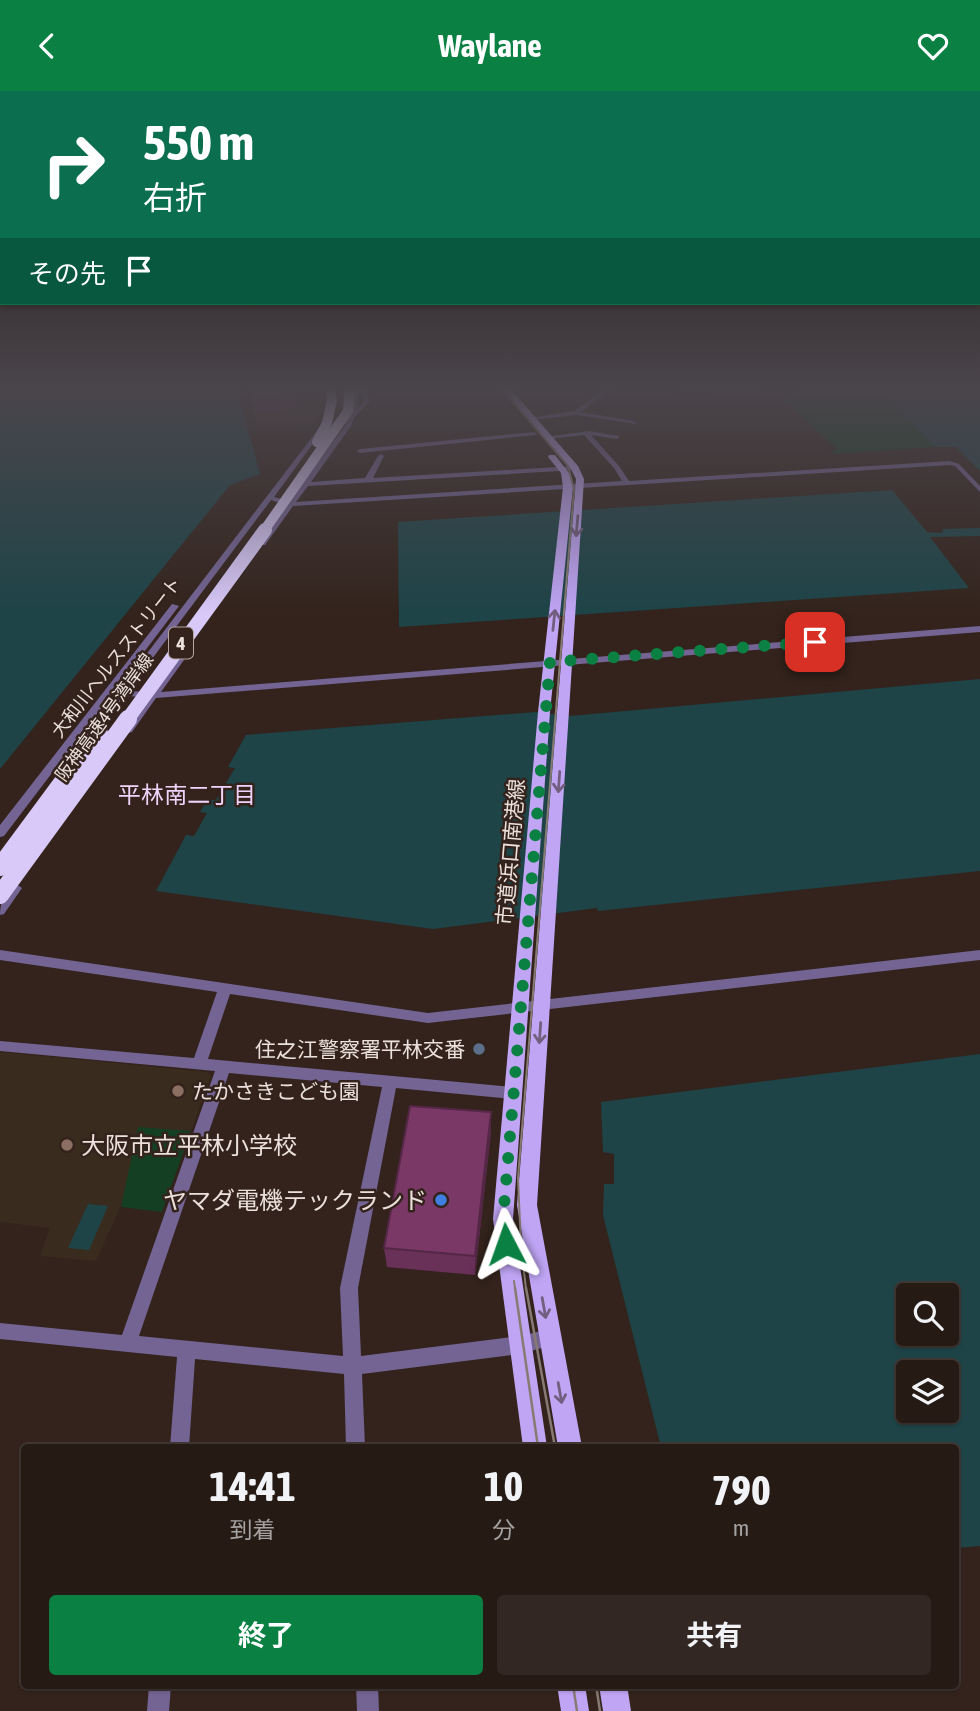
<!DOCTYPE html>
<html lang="ja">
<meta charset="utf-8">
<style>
body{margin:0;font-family:"Asap Condensed","Noto Sans JP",sans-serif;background:#322722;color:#f1f3f6;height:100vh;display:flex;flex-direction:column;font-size:26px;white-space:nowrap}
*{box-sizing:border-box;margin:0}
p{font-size:23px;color:#a4a1a0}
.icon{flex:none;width:38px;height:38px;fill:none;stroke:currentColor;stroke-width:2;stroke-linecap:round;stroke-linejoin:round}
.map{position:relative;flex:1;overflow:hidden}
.sheet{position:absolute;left:21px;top:1353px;width:938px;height:245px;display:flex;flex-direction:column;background:#261a15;border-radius:7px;box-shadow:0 2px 5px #0004,0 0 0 2px #423834}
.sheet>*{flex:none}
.hud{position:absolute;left:0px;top:0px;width:980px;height:214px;box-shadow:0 2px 5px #0004,0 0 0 2px #423834;background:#0b6e4f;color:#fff;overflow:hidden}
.tools{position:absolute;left:896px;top:1192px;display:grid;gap:14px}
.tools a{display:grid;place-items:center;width:63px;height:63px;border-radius:7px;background:#261a15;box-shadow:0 2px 5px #0004,0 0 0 2px #423834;font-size:35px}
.pin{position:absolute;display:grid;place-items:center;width:60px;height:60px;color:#fff;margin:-30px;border-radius:14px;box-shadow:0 4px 10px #0006}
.me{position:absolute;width:77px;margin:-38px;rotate:356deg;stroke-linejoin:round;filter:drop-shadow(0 0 5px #0008)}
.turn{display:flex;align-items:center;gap:24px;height:147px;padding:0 28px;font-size:32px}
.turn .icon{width:91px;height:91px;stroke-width:2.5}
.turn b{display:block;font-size:49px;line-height:60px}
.then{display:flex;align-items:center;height:66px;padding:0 28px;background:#0003;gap:14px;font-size:26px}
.eta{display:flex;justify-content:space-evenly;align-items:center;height:119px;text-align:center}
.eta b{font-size:42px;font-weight:700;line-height:49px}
.action{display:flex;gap:14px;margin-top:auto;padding:14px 28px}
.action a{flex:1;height:80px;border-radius:7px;background:#0b8043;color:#fff;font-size:28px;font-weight:700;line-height:80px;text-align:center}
.action a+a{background:#322722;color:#f1f3f6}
header{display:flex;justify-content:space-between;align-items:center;height:91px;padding:0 28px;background:#0b8043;color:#fff;font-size:32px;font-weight:700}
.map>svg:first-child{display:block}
.built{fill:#402b22}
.education{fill:#392b1e}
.green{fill:#143f22}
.water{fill:#1e4448;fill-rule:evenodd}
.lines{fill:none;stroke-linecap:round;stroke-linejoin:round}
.minor{fill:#746494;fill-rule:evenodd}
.major{fill:#c0a5f5;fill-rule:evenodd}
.highway{fill:#d8c9f9;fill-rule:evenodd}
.tram-far1{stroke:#877a73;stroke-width:2}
.tram{stroke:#877a73;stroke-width:2.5}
.highway-bridge-far2{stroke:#d8c9f9;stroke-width:10}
.highway-bridge-far1{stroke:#d8c9f9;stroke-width:14}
.highway-bridge{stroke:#d8c9f9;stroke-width:18}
.wall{fill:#693058}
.shaded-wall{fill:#552747}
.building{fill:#7a3866;stroke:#552747;stroke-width:2}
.oneway{stroke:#725e7e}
.route{stroke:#0b8043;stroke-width:12;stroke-dasharray:0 21.6}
.service-dot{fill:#5c6f8a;stroke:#33231c;stroke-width:2.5}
.education-dot{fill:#8d6e63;stroke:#33231c;stroke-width:2.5}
.shop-dot{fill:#3f7fe0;stroke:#33231c;stroke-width:2.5}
.labels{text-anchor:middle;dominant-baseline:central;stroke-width:5;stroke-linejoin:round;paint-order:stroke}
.far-street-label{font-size:18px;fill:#ebe0db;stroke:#33231c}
.shield{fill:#33231c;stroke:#b4a7a2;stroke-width:2}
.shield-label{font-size:19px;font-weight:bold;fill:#ebe0db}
.street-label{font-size:21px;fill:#ebe0db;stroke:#33231c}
.poi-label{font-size:21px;fill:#ebe0db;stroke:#33231c;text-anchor:end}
.neighbourhood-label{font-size:23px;fill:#efd3fa;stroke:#33231c}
.near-poi-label{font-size:24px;fill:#ebe0db;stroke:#33231c;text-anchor:start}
</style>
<header><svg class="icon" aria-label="back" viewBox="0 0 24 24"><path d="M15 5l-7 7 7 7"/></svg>Waylane<svg class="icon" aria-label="heart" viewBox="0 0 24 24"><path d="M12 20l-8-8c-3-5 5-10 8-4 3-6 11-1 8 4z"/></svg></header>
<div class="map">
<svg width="980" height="1620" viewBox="0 0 980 1620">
<rect width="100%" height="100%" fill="#33231c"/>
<g class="built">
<path d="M246,296H321L325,304L324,316L316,332L258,337Z"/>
<path d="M685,296H759L762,299L753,305L667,312Z"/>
</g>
<path class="education" d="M0,961L207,981L211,985L191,1040L138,1037L124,1108L96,1170L40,1165L50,1137L0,1131Z"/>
<g class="green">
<path d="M850,296H878L936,356L830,363L837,358L783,308L784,303Z"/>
<path d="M138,1036L191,1040L162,1121L121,1116Z"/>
</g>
<g class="water">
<path d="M0,296H236L260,383L230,394L0,678Z"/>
<path d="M878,296H980V380L956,356H936Z"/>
<path d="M892,399L927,441L942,442L943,438L980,437V445L930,446L969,497L399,536L398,431Z"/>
<path d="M980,588V780L598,820L597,817L433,838L156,800L186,744L194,745L207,722L200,721L207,709H216L235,677L228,676L246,644L536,621L570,625Z"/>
<path d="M980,963V1455L956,1457V1356H661L603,1124L604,1093H614V1063L603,1061L601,1011ZM908,1204H947V1242H908ZM947,1281V1320H908V1281Z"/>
<path d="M88,1113L108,1115L89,1159L68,1157Z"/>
</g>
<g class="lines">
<g class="minor">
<path d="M352,296H358V317L364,310L359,296H365L370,310L354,327L351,335L311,391L365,387L378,365L381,363L384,365L373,387L575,375L578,377L575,379L308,395L296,411L622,390L614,377L584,344L549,348L546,346L589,340L619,345V347L617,348L591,344L619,375L629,390L950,370L959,373L980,395V401L955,375L950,374L293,415L265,454H262L258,452L286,414L271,409L128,600L151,601L176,567L179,566L184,569L161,601L980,535V541L156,607L132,641L128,642L123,639L147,606L124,605L93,647H85L84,645L319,337H323V339L274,406L289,410L345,335L352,317Z"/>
<path d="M608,296H615L581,321L634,330L636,333L576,324L532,329L529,327L574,320Z"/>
<path d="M534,341L537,343L536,344L360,362L357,360L360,358Z"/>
<path d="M172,513L179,515L4,745L0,746V734Z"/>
<path d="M16,793L22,797L4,823L0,824C0,812 4,798 16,793Z"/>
<path d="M0,859L428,922L980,859V869L428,932L230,903L208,968L513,996L518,998L520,1002L518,1006L513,1008L396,997L358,1197L361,1265L520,1245L550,1238L556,1241L559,1247L556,1253L520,1263L362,1283L365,1356H346L344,1283L195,1268L189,1356H170L177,1266L0,1248V1232L122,1244L215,980L0,960V950L194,967L217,901L0,869ZM229,982L382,996L340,1197L343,1265L139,1245Z"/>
<path d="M149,1594H171L169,1620H147Z"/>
<path d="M356,1594H378L379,1620H357Z"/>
</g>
<g class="major">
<path d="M502,296H509L578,375L584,388L537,1114L582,1356H558L517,1114L576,388L571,378Z"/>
<path d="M549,364H555L569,382L573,396L550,621L513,1128L547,1356H523L493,1128L538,621L563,396L561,382L548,366Z"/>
<path d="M557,1594H585L589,1620H561Z"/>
<path d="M599,1594H627L631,1620H603Z"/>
</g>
<g class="highway">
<path d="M326,296H336L335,311L327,309Z"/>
<path d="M354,296H364V301L356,303Z"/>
</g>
<g class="tram-far1">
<path d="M500,296L568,375L574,398L518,1087L521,1155L526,1198"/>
<path d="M514,1190L515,1198"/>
</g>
<g class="tram">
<path d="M515,1197L538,1356"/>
<path d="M526,1197L555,1356"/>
<path d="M573,1594L577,1620"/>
<path d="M596,1594L600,1620"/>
</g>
<g class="highway-bridge-far2">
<path d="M317,351L327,332L332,309"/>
<path d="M263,441L348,320L350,296"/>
</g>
<path class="highway-bridge-far1" d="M127,629L265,439"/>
<g class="highway-bridge">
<path d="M0,776L99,642"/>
<path d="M0,804L128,628"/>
</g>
</g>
<g class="wall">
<path d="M249,296H293L298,317L256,321Z"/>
<path d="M491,1021V1041L475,1184L387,1176L384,1157Z"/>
</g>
<g class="shaded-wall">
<path d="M296,303L298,317L256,321L254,307Z"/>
<path d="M491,1021V1041L475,1184V1165Z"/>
</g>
<g class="building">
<path d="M251,296H293L296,303L254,307Z"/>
<path d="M410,1015L491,1021L475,1165L384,1157Z"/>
</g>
<defs><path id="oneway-shaft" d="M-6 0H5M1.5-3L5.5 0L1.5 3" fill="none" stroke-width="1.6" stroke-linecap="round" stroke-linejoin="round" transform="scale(1.75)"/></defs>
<g class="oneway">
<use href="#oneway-shaft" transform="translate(577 435) rotate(95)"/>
<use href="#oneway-shaft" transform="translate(554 529) rotate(-84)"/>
<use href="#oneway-shaft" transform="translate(559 691) rotate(94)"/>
<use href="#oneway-shaft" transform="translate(540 942) rotate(94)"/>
<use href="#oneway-shaft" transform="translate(544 1217) rotate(80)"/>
<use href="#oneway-shaft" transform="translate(560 1302) rotate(80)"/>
</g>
<linearGradient id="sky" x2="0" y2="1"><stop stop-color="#1c130f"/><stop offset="0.57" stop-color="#4a454b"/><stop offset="1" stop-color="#4a454b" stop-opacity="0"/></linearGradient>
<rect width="980" height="523" fill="url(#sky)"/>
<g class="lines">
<path class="route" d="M506,1153L503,1128L550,571L815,551"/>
</g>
<circle class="service-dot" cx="479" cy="958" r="7"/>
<g class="education-dot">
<circle cx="178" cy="1000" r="7"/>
<circle cx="67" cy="1054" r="7"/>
</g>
<circle class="shop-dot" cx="441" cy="1109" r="7"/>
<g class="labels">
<g class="far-street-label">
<text transform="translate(116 566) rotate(-52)">大和川ヘルスストリート</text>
<text transform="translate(104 626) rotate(-54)">阪神高速4号湾岸線</text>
</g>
<rect class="shield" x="169" y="536.5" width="24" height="31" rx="5"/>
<g class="shield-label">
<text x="181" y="552">4</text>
</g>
<g class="street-label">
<text transform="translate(510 761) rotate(-85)">市道浜口南港線</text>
</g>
<g class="poi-label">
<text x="465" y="958">住之江警察署平林交番</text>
<text x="192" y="1000" text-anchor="start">たかさきこども園</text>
</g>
<g class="neighbourhood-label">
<text x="187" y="704">平林南二丁目</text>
</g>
<g class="near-poi-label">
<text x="81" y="1054">大阪市立平林小学校</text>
<text x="427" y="1109" text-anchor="end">ヤマダ電機テックランド</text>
</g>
</g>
</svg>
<div class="tools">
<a><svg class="icon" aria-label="search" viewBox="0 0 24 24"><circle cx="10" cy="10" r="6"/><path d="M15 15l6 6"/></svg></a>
<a><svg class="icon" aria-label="layers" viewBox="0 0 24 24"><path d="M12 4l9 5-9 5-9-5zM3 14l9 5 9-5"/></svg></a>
</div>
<div class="pin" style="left:815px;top:551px;background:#d93025"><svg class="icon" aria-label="arrive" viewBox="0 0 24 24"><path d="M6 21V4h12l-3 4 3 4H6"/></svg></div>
<svg class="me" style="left:506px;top:1153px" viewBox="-20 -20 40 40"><path d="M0-17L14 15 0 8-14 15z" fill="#0b8043" stroke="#fff" stroke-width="4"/></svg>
<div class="hud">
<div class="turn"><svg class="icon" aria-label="right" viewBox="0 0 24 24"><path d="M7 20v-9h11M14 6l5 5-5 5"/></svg><div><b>550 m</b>右折</div></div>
<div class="then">その先<svg class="icon" aria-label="arrive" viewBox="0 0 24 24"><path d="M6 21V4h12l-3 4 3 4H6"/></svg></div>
</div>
<section class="sheet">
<div class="eta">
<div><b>14:41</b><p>到着</p></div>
<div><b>10</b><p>分</p></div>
<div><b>790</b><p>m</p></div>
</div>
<div class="action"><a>終了</a><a>共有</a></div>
</section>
</div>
